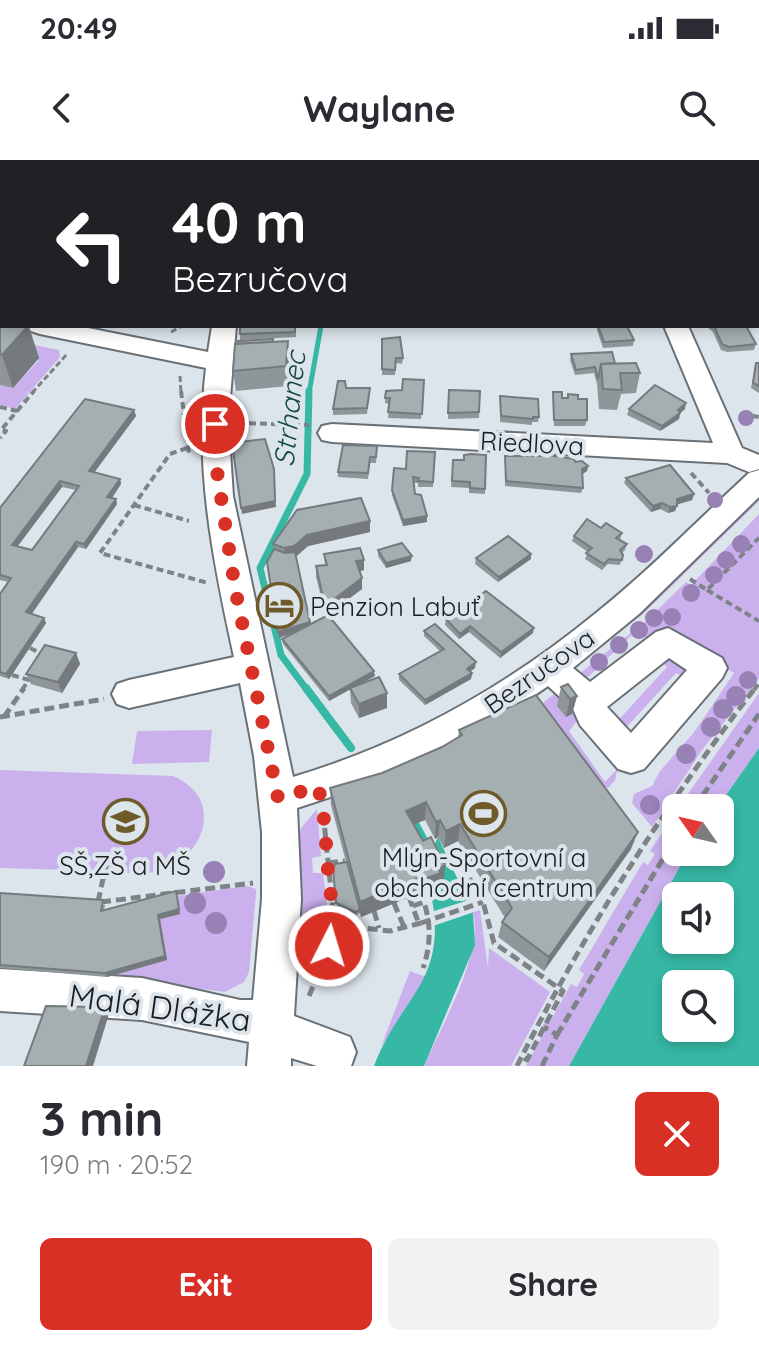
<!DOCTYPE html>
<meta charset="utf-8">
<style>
body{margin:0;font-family:Quicksand,sans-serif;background:#f2f2f3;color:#2b2b33;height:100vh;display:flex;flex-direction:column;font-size:30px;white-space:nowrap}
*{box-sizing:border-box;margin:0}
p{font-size:26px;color:#7c7c81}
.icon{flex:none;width:44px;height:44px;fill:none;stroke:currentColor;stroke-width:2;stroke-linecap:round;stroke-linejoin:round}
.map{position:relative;height:906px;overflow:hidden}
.side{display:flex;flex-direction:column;background:#fff;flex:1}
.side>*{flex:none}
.top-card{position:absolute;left:0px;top:0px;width:760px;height:168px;box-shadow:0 4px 12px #0003;background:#202124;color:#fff;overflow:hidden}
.needle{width:52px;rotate:304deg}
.fabs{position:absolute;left:662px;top:634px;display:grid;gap:16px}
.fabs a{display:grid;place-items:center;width:72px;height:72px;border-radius:12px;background:#fff;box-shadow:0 4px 12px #0003;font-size:40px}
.pin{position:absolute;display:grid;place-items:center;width:68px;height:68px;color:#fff;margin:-34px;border:4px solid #fff;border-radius:50%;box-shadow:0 2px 8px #0007}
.me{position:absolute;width:88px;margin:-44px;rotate:5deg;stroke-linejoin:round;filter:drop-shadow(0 0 6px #0008)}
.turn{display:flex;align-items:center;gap:28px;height:168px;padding:0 40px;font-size:36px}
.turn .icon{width:104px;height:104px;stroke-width:2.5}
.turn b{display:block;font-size:56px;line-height:68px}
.round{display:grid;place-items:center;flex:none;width:84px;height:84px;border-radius:12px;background:#f2f2f3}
.head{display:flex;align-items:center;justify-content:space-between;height:136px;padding:0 40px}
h1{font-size:48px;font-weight:700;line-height:60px}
.primary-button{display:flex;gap:16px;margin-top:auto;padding:16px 40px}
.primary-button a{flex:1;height:92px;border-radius:12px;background:#d93025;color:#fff;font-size:32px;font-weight:700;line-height:92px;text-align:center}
.primary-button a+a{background:#f2f2f3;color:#2b2b33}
.status{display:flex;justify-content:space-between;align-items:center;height:56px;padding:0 40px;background:#fff;direction:ltr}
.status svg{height:22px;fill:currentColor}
header{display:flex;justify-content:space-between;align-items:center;height:104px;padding:0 40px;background:#fff;font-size:36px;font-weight:700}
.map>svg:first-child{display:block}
.green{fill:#cbb0ee}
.water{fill:#36b8a5;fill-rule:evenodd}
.pier{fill:#dde5ec}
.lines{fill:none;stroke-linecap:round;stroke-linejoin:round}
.stream-far2{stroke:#36b8a5;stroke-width:5}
.stream-far1{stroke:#36b8a5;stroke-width:7}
.stream{stroke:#36b8a5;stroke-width:8}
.minor-casing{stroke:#697076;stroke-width:4}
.path-far2{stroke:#7e8388;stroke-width:3;stroke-dasharray:6 3;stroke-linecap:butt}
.path-far1{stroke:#7e8388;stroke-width:4;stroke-dasharray:7 4;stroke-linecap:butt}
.path{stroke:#7e8388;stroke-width:5;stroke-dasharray:10 5;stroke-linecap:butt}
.minor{fill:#fff;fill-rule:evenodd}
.path-bridge{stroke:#7e8388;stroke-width:5;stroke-dasharray:10 5;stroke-linecap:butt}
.tree{fill:#9781b5}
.wall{fill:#8e9699;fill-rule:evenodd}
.shaded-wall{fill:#747a7d}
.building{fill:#a5afb2;stroke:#747a7d;stroke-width:2;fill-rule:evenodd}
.route{stroke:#d93025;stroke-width:14;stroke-dasharray:0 25.2}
.labels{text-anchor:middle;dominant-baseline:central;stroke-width:8;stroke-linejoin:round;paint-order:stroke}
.street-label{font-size:26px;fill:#1c1f21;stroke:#dde5ec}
.poi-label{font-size:26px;fill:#1c1f21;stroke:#dde5ec}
.water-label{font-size:28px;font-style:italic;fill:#154b42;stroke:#dde5ec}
.near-street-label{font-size:32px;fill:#1c1f21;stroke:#dde5ec}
</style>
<div class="status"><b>20:49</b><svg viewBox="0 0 49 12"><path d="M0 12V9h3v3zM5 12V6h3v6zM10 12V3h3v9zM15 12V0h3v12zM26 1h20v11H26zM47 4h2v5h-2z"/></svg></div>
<header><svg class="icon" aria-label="back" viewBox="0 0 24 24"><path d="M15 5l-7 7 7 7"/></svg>Waylane<svg class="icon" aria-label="search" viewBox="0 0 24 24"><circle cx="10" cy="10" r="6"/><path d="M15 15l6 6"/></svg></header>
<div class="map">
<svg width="759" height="906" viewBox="0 0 759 906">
<rect width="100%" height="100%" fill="#dde5ec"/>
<g class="green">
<path d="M20,182L59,190L60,197L15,249L0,245V225L13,228L39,200L20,195Z"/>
<path d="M759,334V341L644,453L570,511L571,502Z"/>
<path d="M759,354V518L702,590L652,667L632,643L634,634L652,626L660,611L695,571L734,513L713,500L716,495L680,474L650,479L635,472L586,519L574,518L646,461L686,422L691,425Z"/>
<path d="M656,498H671L684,507L687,519L676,513L622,572L613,566L667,507Z"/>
<path d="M562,528L569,551L577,547L580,557L569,571L605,622L618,608L615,620L608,628L600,626L542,547L544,542Z"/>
<path d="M759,533V588L717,648H678Z"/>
<path d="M212,570L209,602L132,604L137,571Z"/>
<path d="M0,610L173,616C191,624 204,637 204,657C204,685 179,707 154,712C138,715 120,712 105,711C70,710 35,709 0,708Z"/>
<path d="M317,649L321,696L312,698L313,713H323C325,733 338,789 312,797C307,798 298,797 292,797L298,683L301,668Z"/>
<path d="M676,652V692H688L569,906H526L544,873L540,870L546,860L550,862L571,824L577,827L584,814L579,810L643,702L648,705L655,694L650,691Z"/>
<path d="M247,726L256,729V733L249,812L244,822L225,832L105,817L167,800L160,759L177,736Z"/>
<path d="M480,750L488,808L489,788L550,832L511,906H424C441,867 484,793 473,752Z"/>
<path d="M410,811L426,817L381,887Z"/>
</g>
<g class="water">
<path d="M759,588V906H569L688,692H720V648H717ZM676,736H720V780H676ZM676,824H720V868H676Z"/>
<path d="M438,677L473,752L475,785L424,906H374C400,837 447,823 432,739L444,722L430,694Z"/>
</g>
<path class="pier" d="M472,739L477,751L433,766L431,752Z"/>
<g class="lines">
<g class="stream-far2">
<path d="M251,0L254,2"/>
<path d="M309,233L321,166"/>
</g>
<path class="stream-far1" d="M307,530L281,495L260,408L307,314L309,231"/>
<g class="stream">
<path d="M306,528L351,588"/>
<path d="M412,658L427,686"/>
</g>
<defs>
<g id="minor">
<path d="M119,0H140L141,2H120Z"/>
<rect x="359" y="0" width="20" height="2"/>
<path d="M593,0H613L614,2H594Z"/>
<rect x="0" y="15" width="2" height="12"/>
<path d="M28,166H78L208,192L212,166H236L228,262L233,336L293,617C404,584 506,527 596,453C650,410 698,360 749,313L759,310V337L639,454L573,508L590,522L656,472L668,468L722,498L727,508L722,518L644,609L631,613L618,609L580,565L573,549L548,526C472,580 387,620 297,648L301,739L294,856L350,877L356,892L351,906H317L291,898V906H247L249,882L142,860L0,851V809L142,818L240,840H253L262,739V672L254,596L240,523L129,548L117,544L112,534L117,524L129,520L234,497C213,401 194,307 206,208L40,174L31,171ZM669,498L687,510L631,573L607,547Z"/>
<path d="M664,166H688L742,288L759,295V309L749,312L727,303L332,282L322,280L318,273L322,266L332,264L713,283Z"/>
</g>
</defs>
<use href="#minor" class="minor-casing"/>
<g class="path-far2">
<path d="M715,0L733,2"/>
<path d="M171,172L182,166"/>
<path d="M180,216L181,233"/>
<path d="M32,233L68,193"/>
</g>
<g class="path-far1">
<path d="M181,231L189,294"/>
<path d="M0,247L17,251L1,270L6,271L0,278"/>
<path d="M17,251L34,231"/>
<path d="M741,254L759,257"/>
<path d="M238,263L309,265"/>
<path d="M187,288L170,294L100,393L208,423"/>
<path d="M691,313L709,333"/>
<path d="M134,345L189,361"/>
<path d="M690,419L707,430L759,378"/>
<path d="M707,430L759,461"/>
<path d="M30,488L44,495"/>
<path d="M12,515L29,520"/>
<path d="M22,530L32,515"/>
<path d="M754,530L759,523"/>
</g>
<g class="path">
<path d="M0,557L104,539"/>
<path d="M4,557L24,528"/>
<path d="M694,648L759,554"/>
<path d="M455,692L483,742L494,783L563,831L527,900L521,896"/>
<path d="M328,703L345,701"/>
<path d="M409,737L419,764"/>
<path d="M98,742L106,705"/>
<path d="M101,742L253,723"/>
<path d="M394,743L404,767"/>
<path d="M413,746L424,742C431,765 431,785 423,808"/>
<path d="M374,751L379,768"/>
<path d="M338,765L390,771L421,763"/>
<path d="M309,836L338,765L333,749L323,652"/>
<path d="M557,875L676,677"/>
<path d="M517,906C584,772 664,647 755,528"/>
<path d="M542,906L557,875L544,867"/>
</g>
<use href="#minor" class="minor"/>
<path class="path-bridge" d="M421,763L483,742"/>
</g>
<g class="tree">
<circle cx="746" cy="258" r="8"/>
<circle cx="715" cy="340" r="8"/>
<circle cx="741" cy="384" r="9"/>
<circle cx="644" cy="394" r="9"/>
<circle cx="726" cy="400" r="9"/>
<circle cx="714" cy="415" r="9"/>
<circle cx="691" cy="433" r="9"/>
<circle cx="672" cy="457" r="9"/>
<circle cx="654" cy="458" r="9"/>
<circle cx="639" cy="470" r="9"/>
<circle cx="619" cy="485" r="9"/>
<circle cx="599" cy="502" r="9"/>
<circle cx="748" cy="520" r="9"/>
<circle cx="736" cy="536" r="10"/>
<circle cx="723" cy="549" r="10"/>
<circle cx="711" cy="567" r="10"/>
<circle cx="686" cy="594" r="10"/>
<circle cx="650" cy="645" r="10"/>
<circle cx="214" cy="712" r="11"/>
<circle cx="195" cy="743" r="11"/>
<circle cx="216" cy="763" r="11"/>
</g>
<g class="wall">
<path d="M0,48L2,49V107L0,106Z"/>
<path d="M0,159L2,166H29L39,198L13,228L0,225Z"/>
<path d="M597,166H627L634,180L633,186L603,188L597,170Z"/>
<path d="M708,166H746L756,184L754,190L727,192L721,190L713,172L707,167Z"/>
<path d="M296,169V177L240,180V174Z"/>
<path d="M382,179L403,198L402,204L396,203L395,215H382Z"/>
<path d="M274,182L289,202L288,226L236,231L233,211Z"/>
<path d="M571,194L615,203L640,213L636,233L621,234L617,250L599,249L597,224L594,213L575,215L570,200Z"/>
<path d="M756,203H759V233L751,228Z"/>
<path d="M424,220L421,259L388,258L389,244L385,243L386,231L402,230Z"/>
<path d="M346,228H370L367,254L333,255V249Z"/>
<path d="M449,230L480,231L479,258L448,259Z"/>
<path d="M553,232L562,238H568V234L578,239L587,260L585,266H554Z"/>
<path d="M500,236L539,257L538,262H532V265L500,262Z"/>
<path d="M629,249H685L680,253L679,259L660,271L627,255Z"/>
<path d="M134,250L136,256L94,312L120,319L121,324L112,338L116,339L117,344L86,389L78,387L31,454L44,458L46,463L9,519L0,516V434L8,422L0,420V348ZM62,327L76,330L32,390L17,387Z"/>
<path d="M377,292L376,303H370L368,319L338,317V312Z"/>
<path d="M435,292L433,327H418V323H414L415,334L427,356V362L403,366L392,335L394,308L406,309Z"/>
<path d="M505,296L575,302L588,306L587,311L582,314L583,328L581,333L505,326Z"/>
<path d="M453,300L485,329V334L469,333V328L451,327Z"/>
<path d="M626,318L694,334L692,340L677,344L675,351L668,353L660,349L651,352L624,323Z"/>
<path d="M370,361V372L308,386L296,397L310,465L375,516L359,525L387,533V548L359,558L351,543L350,529L329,541L283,484L282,479L294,472L279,478L267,402L274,389L273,384Z"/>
<path d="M601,368L622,373L620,380L627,384L625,390L622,393L623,395L620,405L608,404L602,410L585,399L588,392L572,381L574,376Z"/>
<path d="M378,390L411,401L386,408L378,396Z"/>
<path d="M324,394L364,410L360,411L362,429L326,456L316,417V406L325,405Z"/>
<path d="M476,398L531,399L498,422L475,404Z"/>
<path d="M467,444L533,473L500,498L469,472L459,479L445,465L446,459L461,457L469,451L467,449Z"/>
<path d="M424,471L475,508L470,512L472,513L471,519L425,545L399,520V514L440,491L424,476Z"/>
<path d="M76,493L80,504L62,533L31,524L26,514Z"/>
<path d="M561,527L577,536L572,554L566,557L557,546Z"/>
<path d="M459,570L631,689L544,811L498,777L502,762L505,758L458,681L444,688L438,677L435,679L425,660L414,664L444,722L440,723L439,729L426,734L424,731L361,757L360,753L355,756L337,748L333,708L346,702L331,645L330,628L382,613L442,587L458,577Z"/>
<path d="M176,731L180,754L160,759L167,800L107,817L0,808V733L105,745L104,751Z"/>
</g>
<g class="shaded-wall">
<path d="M275,0H304L297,2H276Z"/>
<path d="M335,0H354L347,2H328Z"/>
<path d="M28,166L39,198L13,228L2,195Z"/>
<path d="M288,181L289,202L288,226L286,206Z"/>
<path d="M686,243L685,249L678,255L680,253L679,259L660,271L662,266Z"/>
<path d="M134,250L136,256L91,317L89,311Z"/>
<path d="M588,306L587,311L581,315L582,309Z"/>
<path d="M274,309L276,347L242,354L241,348Z"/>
<path d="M120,319L121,324L109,342L107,337Z"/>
<path d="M60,321L62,327L14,391L12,385Z"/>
<path d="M694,334L692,340L676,345L677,339Z"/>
<path d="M116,339L117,344L86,389L84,384Z"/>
<path d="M662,343L660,349L651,352L653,346Z"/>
<path d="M677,346L675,351L668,353L670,347Z"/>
<path d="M427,356V362L403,366V360Z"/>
<path d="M370,361V372L308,386L295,397L285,399L284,388L307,375Z"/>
<path d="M76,382L78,387L29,458L26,452Z"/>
<path d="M531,394V399L498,422L499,417Z"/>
<path d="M412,396L411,401L386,408V403Z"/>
<path d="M364,400V410L357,412L356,401Z"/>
<path d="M362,418V429L326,456L325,446Z"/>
<path d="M44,458L46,463L9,519L6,514Z"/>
<path d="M310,462V467L279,478L278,472Z"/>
<path d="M470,466L469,472L459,479L460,474Z"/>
<path d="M534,468L533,473L500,498L501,492Z"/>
<path d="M76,493L80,504L62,533L58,522Z"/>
<path d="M476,502L475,508L466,514L467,509Z"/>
<path d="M374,511L375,516L329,541V536Z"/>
<path d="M472,513L471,519L425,545V540Z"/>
<path d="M387,533V548L359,558V544Z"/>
<path d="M577,536L572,554L566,557L570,539Z"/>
<path d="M426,642L425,660L405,668L406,651Z"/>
<path d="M440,660L438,677L435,679L436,662Z"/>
<path d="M460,664L458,681L444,688L446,671Z"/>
<path d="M638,672L631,689L544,811L549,797Z"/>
<path d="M445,705L444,722L440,723L439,729L426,734L427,718L438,709Z"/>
<path d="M425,715L424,731L361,757L360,742Z"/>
<path d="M176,731L180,754L160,759L167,800L107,817L105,813L158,755Z"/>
<path d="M105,847L109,854L93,906H86Z"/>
</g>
<g class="building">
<path d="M77,0H112L115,2H75Z"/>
<path d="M164,0H208L202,2H167Z"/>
<path d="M318,0H335L328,2H320Z"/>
<path d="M635,0H668L669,2H636Z"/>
<path d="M0,48L2,49V76L0,75Z"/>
<path d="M0,159H2V166H28L2,195L0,194Z"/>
<path d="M240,166H295V172L240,174Z"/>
<path d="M598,166H627L634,180L604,182Z"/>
<path d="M714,166H746L756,184L729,187L722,184Z"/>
<path d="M400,177L403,198H396L395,210L382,209V179Z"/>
<path d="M273,179V182L237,184L238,181Z"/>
<path d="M288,181L286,206L233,211L235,184Z"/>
<path d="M612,192L615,203L601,204L598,219L595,207L576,210L571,194Z"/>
<path d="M636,203L640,213H620L622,230L603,229L601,204Z"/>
<path d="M756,203H759V226L753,223Z"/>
<path d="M403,219L424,220L422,254L388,252L390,238H385L386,231L402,230Z"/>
<path d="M338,221H345L346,228H370L367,248L333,249Z"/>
<path d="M655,225L686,243L678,250L680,253L662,266L629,249Z"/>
<path d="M449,230L480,231L479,252L448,253Z"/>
<path d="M553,232H562V238H568V234L578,235V239H587V260H554Z"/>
<path d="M500,236L538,239L539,257H533V259L501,256Z"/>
<path d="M85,239L134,250L89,311L120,319L107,337L116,339L84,384L76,382L26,452L44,458L6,514L0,512V434L11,418L0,415V348ZM60,321L79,326L32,390L12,385Z"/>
<path d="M265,279L274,309L275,341L241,348L232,283Z"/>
<path d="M343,285L377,286L376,297H370L368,313L338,312Z"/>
<path d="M407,291L435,292L433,322L418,321L419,318L413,317L415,334L421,335L427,356L403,360L392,330L394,308L406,309Z"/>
<path d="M471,294L486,295L485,329L470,328V322L452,321L453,300H464V295Z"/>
<path d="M505,296H554L574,299L575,302L582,301L588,306L582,309L583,328L506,321Z"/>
<path d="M670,305L694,334L677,339V346L670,347L662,343L653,346L626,318Z"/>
<path d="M361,338L370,361L307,375L294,386L284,388L273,384L297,350Z"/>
<path d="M587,359L601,368L606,363L622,373L616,378L627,384L620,390L623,395L622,400L609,399L604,404L586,393L592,388L574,376Z"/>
<path d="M508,376L531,394L499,417L476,398Z"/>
<path d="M402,383L412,396L386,403L378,390Z"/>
<path d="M360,388L364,400L356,401L362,418L325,446L316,406L327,405L324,394Z"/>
<path d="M274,389L285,393L295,392L310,462L278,472L267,402Z"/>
<path d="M486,431L534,468L501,492L470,466L460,474L446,459L455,452L461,457L473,448L467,444Z"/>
<path d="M328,455L374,511L329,536L282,479Z"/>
<path d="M435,464L476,502L467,509L472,513L425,540L399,514L444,489L424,471Z"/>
<path d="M45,485L76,493L58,522L26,514Z"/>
<path d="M379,517L387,533L359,544L350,528Z"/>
<path d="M568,524L577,536L570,539L561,527Z"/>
<path d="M536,535L638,672L549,797L502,762L512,748L460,664L446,671L440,660L436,662L426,642L406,651L423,681L431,677L445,705L438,709L441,713L427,718L425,715L360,742L330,628L382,613L442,587L462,575L459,570Z"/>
<path d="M347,702L360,750L355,752L336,743L333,708L335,704Z"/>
<path d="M176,731L179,749L158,755L165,796L105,813L0,805V733L103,740L101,751Z"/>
<path d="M46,846L105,847L86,906H24Z"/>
</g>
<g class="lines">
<path class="route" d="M215,264V298L235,428L278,638L318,627C330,671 323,720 338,765L329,786"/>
</g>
<defs>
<symbol id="hotel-ring" viewBox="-11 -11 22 22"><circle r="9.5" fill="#dde5ec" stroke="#6e5b29" stroke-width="1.5"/><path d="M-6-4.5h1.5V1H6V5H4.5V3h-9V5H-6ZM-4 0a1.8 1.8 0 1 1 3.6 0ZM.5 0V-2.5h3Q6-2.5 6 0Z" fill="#6e5b29"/></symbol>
<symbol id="stadium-ring" viewBox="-11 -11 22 22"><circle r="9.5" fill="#dde5ec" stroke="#6e5b29" stroke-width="1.5"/><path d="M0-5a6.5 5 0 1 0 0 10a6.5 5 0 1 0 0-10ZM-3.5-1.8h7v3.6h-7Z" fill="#6e5b29"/></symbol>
<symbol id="school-ring" viewBox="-11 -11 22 22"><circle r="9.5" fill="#dde5ec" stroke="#6e5b29" stroke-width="1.5"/><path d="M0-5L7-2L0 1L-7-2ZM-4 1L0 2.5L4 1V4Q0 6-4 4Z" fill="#6e5b29"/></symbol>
</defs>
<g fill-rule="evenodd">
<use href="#hotel-ring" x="254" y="420" width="51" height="51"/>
<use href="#stadium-ring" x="458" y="628" width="51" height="51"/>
<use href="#school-ring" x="100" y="636" width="51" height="51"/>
</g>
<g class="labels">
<g class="street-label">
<text transform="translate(532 283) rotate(3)">Riedlova</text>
<text transform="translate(539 511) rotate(-35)">Bezručova</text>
</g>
<g class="poi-label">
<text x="310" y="446" text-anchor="start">Penzion Labuť</text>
<text x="484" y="697">Mlýn-Sportovní a<tspan x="484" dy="30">obchodní centrum</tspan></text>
<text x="125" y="705">SŠ,ZŠ a MŠ</text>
</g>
<g class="water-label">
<text transform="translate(289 249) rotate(-84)">Strhanec</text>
</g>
<g class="near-street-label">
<text transform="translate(160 847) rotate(8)">Malá Dlážka</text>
</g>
</g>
</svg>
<div class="fabs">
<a><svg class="needle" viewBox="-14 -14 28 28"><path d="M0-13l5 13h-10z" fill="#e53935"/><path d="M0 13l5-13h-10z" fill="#7c7c81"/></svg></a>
<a><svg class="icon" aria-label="sound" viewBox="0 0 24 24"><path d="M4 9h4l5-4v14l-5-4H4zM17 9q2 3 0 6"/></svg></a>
<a><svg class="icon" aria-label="search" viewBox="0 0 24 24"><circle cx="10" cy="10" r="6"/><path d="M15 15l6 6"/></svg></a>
</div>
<div class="pin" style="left:215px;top:264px;background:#d93025"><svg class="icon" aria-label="arrive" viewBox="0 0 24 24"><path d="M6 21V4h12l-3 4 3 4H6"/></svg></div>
<svg class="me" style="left:329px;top:786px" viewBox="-20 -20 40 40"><circle r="17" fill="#d93025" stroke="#fff" stroke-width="3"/><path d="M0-11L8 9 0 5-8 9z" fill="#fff"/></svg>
<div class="top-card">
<div class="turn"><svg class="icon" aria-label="left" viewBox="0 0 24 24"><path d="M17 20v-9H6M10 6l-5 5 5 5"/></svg><div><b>40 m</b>Bezručova</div></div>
</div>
</div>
<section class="side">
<div class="head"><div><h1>3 min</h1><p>190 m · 20:52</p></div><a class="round" style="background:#d93025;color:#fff"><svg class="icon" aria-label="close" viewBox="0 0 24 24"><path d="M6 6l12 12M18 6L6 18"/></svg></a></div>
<div class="primary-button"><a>Exit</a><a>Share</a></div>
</section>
